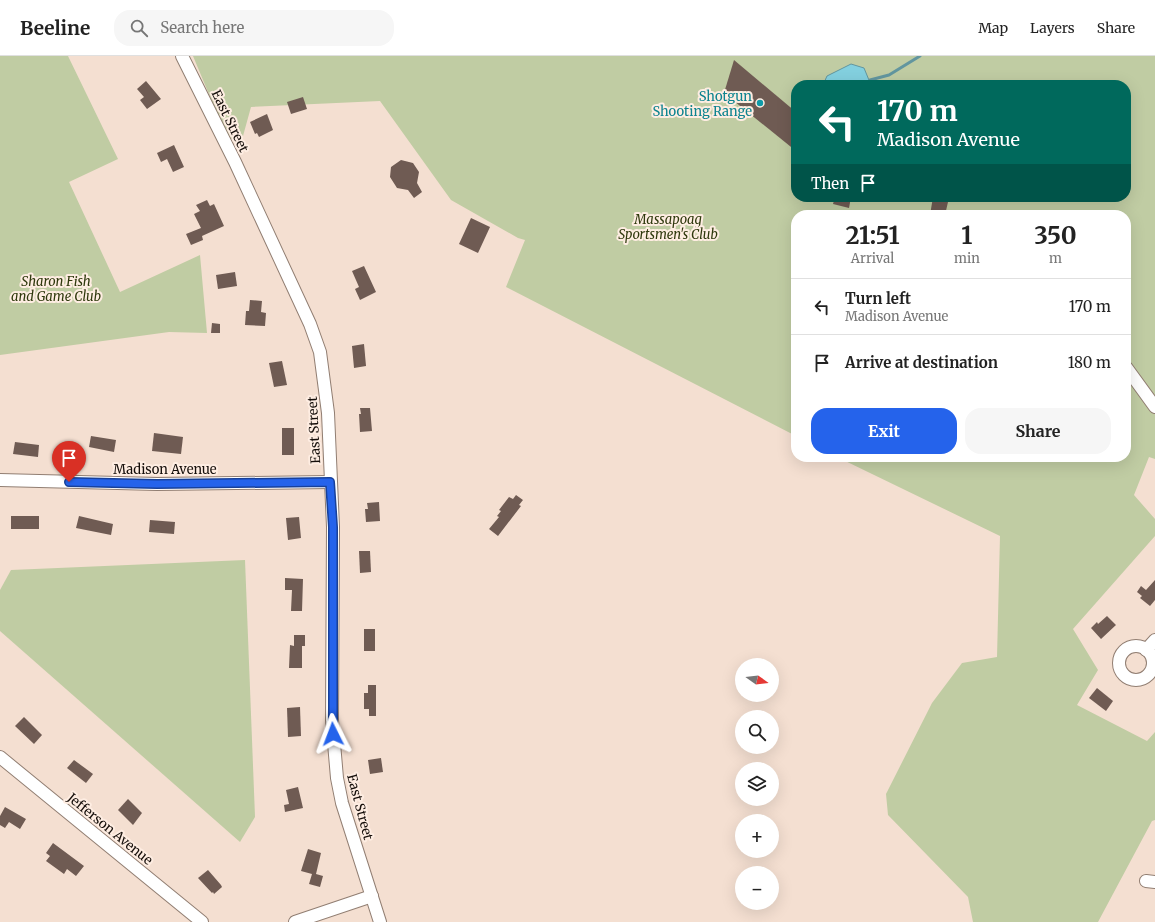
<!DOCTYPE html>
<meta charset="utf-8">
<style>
body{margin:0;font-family:Merriweather,serif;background:#f6f6f6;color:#222;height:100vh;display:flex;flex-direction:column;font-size:15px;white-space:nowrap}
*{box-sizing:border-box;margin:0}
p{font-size:13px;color:#767676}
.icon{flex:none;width:22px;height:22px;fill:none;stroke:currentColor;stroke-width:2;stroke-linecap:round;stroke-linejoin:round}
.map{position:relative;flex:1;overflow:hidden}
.panel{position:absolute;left:791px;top:154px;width:340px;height:252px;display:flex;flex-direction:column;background:#fff;border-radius:16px;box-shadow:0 4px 16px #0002}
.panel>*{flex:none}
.banner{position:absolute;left:791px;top:24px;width:340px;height:122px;border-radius:16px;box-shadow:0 4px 16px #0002;background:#00695c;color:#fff;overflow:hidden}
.needle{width:26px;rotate:104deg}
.controls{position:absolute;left:735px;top:602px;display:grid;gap:8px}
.controls a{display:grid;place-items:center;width:44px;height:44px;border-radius:50%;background:#fff;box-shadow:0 4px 16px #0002;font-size:20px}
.pin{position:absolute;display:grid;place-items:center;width:34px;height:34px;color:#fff;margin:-41px -17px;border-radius:50% 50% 50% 0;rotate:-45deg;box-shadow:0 0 4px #0007}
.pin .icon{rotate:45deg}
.me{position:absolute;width:44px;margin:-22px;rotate:357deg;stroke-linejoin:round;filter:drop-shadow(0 0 3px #0008)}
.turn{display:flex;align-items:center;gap:14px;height:84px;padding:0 20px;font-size:18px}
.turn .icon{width:52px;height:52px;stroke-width:2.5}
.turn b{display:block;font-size:28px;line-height:34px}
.then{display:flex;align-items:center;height:38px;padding:0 20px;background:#0003;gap:8px;font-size:15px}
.eta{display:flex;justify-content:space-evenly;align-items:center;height:68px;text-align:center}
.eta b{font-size:24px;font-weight:700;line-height:28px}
.primary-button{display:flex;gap:8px;margin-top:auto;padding:8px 20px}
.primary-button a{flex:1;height:46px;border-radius:16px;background:#2563eb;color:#fff;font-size:16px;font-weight:700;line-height:46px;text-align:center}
.primary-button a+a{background:#f6f6f6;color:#222}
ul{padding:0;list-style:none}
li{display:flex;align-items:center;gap:12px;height:56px;padding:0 20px;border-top:1px solid #e0e0e0}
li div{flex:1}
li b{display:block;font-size:15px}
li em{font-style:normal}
header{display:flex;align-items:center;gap:24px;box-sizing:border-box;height:56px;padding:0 20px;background:#fff;border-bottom:1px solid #e0e0e0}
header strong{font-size:19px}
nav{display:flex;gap:22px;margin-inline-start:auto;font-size:14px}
.search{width:280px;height:36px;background:#f6f6f6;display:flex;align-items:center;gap:10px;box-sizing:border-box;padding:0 14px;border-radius:16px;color:#767676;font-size:15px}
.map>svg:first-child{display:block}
.green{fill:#c0cca3;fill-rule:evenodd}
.water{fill:#83d0df;stroke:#62969f}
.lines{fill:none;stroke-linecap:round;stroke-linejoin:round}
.stream{stroke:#62969f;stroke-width:3}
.building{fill:#6f5b53}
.minor-casing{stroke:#917e72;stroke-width:14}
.minor{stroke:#fff;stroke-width:12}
.route-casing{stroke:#184099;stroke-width:10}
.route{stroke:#2563eb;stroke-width:7}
.culture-dot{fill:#0f9aa8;stroke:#feede2;stroke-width:1.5}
.labels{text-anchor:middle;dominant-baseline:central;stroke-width:4;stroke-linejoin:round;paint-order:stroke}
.culture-label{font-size:13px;fill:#0d838f;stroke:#feede2;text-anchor:end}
.street-label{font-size:13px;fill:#150e0a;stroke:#feede2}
.park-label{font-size:13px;font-style:italic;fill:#2e380c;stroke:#feede2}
</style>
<header>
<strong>Beeline</strong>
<div class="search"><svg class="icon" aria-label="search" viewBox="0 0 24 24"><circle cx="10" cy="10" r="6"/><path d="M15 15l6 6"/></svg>Search here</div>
<nav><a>Map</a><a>Layers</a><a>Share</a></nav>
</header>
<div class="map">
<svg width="1155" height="866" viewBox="0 0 1155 866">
<rect width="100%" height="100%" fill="#f4dfd1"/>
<g class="green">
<path d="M0,0H68L118,103L69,126L120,236L200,199L207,277L169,276L0,299Z"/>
<path d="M193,0H1155V403L1149,401L1134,439L1155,463V480L1073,573L1098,614L1077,649L1147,685L1155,676V764L1152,765L1098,866H973L968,841L888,759L886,738L932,647L962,607L997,601L1000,480L837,401H1126V159H796V380L506,231L525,184L518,182L451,144L380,45L251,51L243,80L228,84ZM796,29H1126V141H796Z"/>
<path d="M245,504L255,761L240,786L0,575V534L11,514Z"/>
</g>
<path class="water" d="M851,8L864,12L871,29H823L827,20Z"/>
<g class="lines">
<path class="stream" d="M870,24L889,19L920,0"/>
</g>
<g class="building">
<path d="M734,4L796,56V95L724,37Z"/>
<path d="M146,25L161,43L147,53L140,44L144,41L137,33Z"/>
<path d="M303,41L307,53L291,58L287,46Z"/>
<path d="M267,58L273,74L259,81L257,77L255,78L250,66Z"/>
<path d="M174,89L184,111L173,116L167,103L161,106L157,97Z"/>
<path d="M401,104L413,107L419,116L417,127L422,136L414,142L408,134L397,132L390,121L391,111Z"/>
<path d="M835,141H851L849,152L833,148Z"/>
<path d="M933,141H946L945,146H948L945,159H930Z"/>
<path d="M207,144L210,150L214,148L224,170L202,180L203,184L191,189L186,178L201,172L194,158L200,155L196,149Z"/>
<path d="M471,162L490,171L478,197L459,188Z"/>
<path d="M364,210L376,236L360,244L355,233L359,231L352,215Z"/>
<path d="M235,216L237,230L218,233L216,219Z"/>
<path d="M250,244L262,245L261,256L266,257L265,270L245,269L246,255H249Z"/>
<path d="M212,267L220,268V277H211Z"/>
<path d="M364,288L366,310L354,312L352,290Z"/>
<path d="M282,305L287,329L274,331L269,307Z"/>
<path d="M360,352H370L372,375L360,376L359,358H361Z"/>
<rect x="282" y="372" width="12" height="27"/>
<path d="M154,377L183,381L181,398L152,395Z"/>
<path d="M91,380L116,384L114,396L89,391Z"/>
<path d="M15,386L39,389L38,401L13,398Z"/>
<path d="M516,439L523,444L519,449L521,450L498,480L489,473L499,461L497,460L501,455L499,454L509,441L513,443Z"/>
<path d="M379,446L380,465L366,466L365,453H368L367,447Z"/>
<rect x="11" y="460" width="28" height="13"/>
<path d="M79,460L113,468L111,479L76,472Z"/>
<path d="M299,461L301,482L288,484L286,462Z"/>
<path d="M150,464L175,466L174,478L149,476Z"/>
<path d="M359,495H370L371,516L360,517Z"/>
<path d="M285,522L303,523L302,555H291L292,534H285Z"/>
<path d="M1155,524V544L1150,550L1140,542L1142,540L1137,536L1141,530L1146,534Z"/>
<path d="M1107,560L1116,569L1101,583L1091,572L1097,566L1098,568Z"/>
<rect x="364" y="573" width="11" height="22"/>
<path d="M294,579H305V590H302V612H289L290,589L294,590Z"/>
<path d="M368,629H376V660H369V653H364V637H368Z"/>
<path d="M1097,632L1113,645L1106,655L1089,642Z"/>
<path d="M300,651L301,680L288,681L287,652Z"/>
<path d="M24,661L42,679L34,688L15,670Z"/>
<path d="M381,702L383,716L370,718L368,704Z"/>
<path d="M74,704L93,718L86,727L67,712Z"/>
<path d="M298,731L303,752L285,756L284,749L289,748L286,734Z"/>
<path d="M128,743L142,757L133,769L118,754Z"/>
<path d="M5,751L26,763L20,773L9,766L5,772L0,769V760Z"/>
<path d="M53,787L84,810L76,820L67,813L64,818L46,805L50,800L46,797Z"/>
<path d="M308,793L321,797L316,818L323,820L320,831L309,828L312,818L301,815Z"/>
<path d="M208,814L221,829L222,831L214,838L213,836L212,837L198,822Z"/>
</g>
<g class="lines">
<defs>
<g id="minor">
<path d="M182,0L235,106L310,268L320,296L328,357L333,471L332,664L337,722L342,747L380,866"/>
<path d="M1126,311L1155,351"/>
<path d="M0,424L157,428L330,426"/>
<circle cx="1136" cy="607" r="17"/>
<path d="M1146,594L1155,584"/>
<path d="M0,701L202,866"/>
<path d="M1146,825L1155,826"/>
<path d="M295,866L372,840"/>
</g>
</defs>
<use href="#minor" class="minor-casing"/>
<use href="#minor" class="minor"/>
</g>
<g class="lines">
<defs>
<path id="route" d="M69,426L157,428L330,426L333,471V678"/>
</defs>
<use href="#route" class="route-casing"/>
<use href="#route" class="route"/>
</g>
<circle class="culture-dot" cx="760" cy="47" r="4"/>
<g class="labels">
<g class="culture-label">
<text x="752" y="40">Shotgun<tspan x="752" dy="15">Shooting Range</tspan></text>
</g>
<g class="street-label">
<text transform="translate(230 65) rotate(64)">East Street</text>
<text transform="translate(314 374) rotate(-93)">East Street</text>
<text x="165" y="413">Madison Avenue</text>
<text transform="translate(360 751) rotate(75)">East Street</text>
<text transform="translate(110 773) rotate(39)">Jefferson Avenue</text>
</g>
<g class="park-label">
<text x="668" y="163">Massapoag<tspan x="668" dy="15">Sportsmen's Club</tspan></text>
<text x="56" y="225">Sharon Fish<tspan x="56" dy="15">and Game Club</tspan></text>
</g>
</g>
</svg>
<div class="controls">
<a><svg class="needle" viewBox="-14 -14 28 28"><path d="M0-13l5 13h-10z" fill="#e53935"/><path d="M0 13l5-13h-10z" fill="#767676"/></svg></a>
<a><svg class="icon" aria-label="search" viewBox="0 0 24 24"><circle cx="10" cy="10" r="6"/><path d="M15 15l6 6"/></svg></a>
<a><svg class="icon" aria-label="layers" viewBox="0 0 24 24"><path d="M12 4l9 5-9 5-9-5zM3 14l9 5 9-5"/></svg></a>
<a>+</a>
<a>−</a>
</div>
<div class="pin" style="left:69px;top:426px;background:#d93025"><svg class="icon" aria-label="arrive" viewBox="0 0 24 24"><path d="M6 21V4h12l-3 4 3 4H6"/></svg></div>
<svg class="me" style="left:333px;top:678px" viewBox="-20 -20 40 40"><path d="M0-17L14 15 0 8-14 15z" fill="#2563eb" stroke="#fff" stroke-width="4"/></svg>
<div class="banner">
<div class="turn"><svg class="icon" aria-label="left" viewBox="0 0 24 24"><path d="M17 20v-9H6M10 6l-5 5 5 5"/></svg><div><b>170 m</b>Madison Avenue</div></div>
<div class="then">Then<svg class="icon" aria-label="arrive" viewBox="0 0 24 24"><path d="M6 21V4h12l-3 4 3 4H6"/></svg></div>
</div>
<section class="panel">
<div class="eta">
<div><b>21:51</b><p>Arrival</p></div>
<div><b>1</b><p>min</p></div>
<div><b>350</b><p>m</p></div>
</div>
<ul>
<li><svg class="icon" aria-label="left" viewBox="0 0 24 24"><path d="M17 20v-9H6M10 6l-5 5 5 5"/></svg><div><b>Turn left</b><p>Madison Avenue</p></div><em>170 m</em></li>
<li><svg class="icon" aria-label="arrive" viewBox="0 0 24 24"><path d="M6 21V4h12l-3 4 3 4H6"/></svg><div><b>Arrive at destination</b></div><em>180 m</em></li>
</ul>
<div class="primary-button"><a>Exit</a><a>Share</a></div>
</section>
</div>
